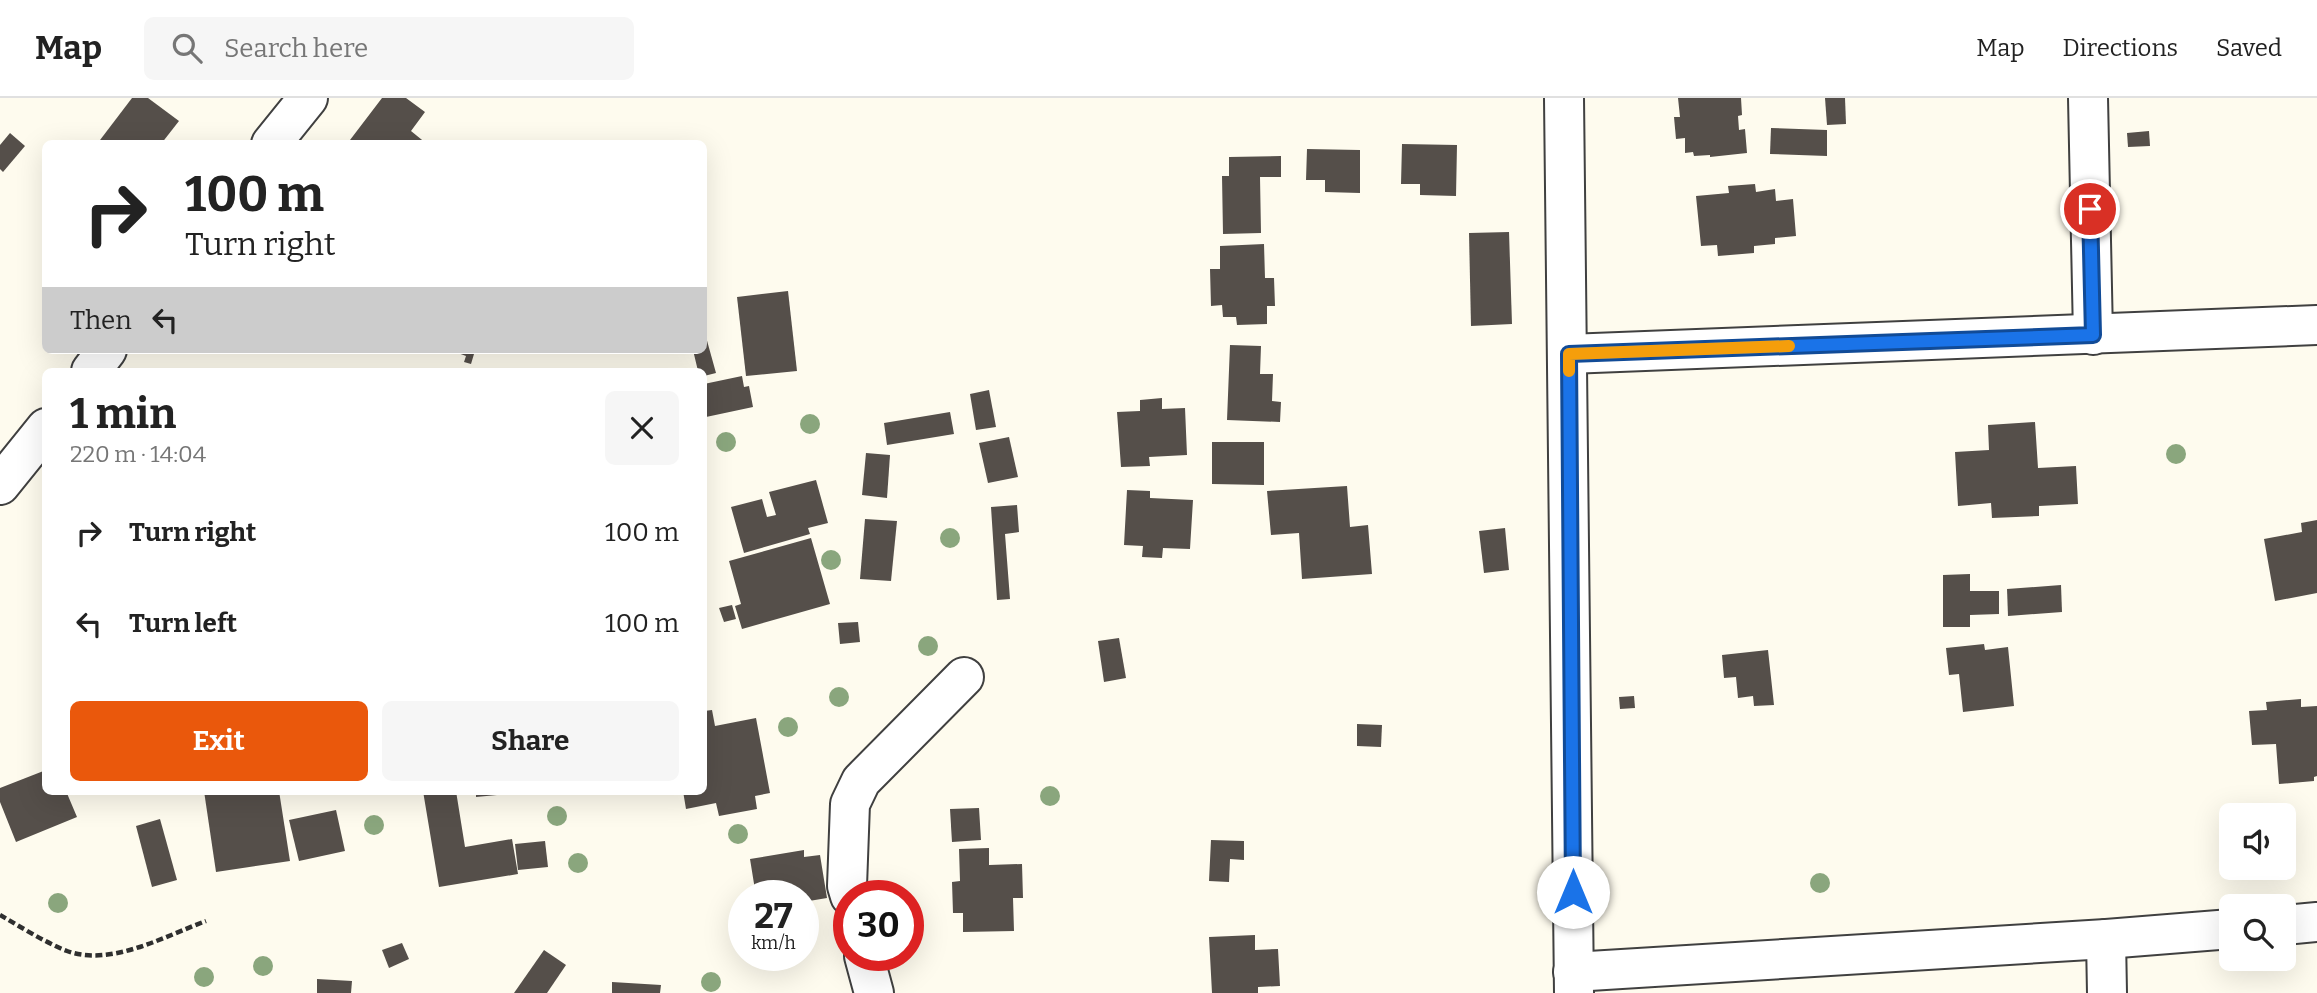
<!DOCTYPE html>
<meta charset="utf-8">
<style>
body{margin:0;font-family:Bitter,serif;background:#f6f6f6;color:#222;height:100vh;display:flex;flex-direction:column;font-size:26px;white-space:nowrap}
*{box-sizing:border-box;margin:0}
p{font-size:23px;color:#767676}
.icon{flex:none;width:38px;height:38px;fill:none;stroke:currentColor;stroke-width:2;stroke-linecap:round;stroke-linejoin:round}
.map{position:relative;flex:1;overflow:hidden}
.details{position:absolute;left:42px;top:270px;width:665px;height:427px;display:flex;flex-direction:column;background:#fff;border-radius:10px;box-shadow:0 7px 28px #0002}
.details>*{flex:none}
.guide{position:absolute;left:42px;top:42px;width:665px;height:214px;border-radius:10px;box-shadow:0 7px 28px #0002;background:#fff;color:#222;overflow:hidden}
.controls{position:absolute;left:2219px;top:705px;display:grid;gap:14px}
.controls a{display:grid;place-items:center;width:77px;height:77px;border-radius:10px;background:#fff;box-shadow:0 7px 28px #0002;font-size:35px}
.speed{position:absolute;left:728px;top:782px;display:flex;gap:14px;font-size:35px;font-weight:700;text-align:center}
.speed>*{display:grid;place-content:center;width:91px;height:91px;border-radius:50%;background:#fff;box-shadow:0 7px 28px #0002;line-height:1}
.speed small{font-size:18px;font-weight:400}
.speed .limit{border:10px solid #d22;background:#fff;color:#111}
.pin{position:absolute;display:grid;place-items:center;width:60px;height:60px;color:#fff;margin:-30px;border:4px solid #fff;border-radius:50%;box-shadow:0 2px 7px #0007}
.me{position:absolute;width:77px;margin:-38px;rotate:0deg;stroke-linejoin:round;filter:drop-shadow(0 0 5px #0008)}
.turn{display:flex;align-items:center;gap:24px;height:147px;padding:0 28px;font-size:32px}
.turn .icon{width:91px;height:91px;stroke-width:2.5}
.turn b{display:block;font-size:49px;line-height:60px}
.then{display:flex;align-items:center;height:66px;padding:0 28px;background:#0003;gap:14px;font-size:26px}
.round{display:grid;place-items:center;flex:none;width:74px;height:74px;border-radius:10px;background:#f6f6f6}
.overview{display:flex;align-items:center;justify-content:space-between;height:119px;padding:0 28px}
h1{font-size:42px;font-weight:700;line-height:52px}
.cta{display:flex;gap:14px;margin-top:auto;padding:14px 28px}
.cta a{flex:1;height:80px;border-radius:10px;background:#ea580c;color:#fff;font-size:28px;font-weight:700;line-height:80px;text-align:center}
.cta a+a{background:#f6f6f6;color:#222}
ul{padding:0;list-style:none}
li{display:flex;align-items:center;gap:21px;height:91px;padding:0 28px}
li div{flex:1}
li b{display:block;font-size:26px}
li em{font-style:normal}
header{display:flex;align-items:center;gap:42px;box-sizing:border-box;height:98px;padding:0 35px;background:#fff;border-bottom:2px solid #e0e0e0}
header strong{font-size:33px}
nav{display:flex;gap:38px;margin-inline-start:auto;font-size:24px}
.search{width:490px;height:63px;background:#f6f6f6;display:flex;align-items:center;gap:18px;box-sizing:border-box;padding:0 24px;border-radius:10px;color:#767676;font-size:26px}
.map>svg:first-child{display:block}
.building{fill:#554f4a}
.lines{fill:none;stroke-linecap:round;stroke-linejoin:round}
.minor-casing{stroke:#404040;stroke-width:42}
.path{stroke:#2f2f2f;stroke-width:4.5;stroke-dasharray:7 3.5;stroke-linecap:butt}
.minor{stroke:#fff;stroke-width:38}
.tree{fill:#8aa67d}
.route-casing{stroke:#114b97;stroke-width:18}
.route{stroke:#1a73e8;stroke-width:12}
.slow{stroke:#f59e0b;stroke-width:12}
</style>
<header>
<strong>Map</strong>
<div class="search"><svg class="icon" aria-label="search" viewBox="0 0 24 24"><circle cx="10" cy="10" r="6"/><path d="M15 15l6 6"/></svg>Search here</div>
<nav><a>Map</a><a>Directions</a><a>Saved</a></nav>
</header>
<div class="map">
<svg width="2317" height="895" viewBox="0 0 2317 895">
<rect width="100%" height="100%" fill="#fefbee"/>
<g class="building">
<path d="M132,0H148L179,23L161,46H97Z"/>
<path d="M382,0H406L425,14L411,33L427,46H355L350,42Z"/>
<path d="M1678,0H1741L1742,17L1738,18L1739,32L1745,31L1747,55L1710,59V57L1694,58L1693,54L1685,55V40L1676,41L1674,19H1680Z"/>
<path d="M1825,0H1845L1846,26L1827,27Z"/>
<path d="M1771,30L1827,32V58L1770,56Z"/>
<path d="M2149,33L2150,48L2128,49L2127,35Z"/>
<path d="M10,35L25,48L3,74L0,71V47Z"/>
<path d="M1402,46L1457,47L1456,98L1420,97V86H1401Z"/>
<path d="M1307,51L1360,52V95L1325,94V82H1306Z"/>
<path d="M1281,58V79H1260L1261,135L1223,136L1222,78H1229V59Z"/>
<path d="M1755,86L1756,94L1775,91L1776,103L1793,101L1796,138L1775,140V146L1754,148V155L1718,158L1717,147L1701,148L1696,98L1729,95L1728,88Z"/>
<path d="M1509,134L1512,226L1471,228L1469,135Z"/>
<path d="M1264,146L1265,180H1274L1275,208H1267V226L1237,227L1236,219H1223L1222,207L1211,208L1210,171H1220V148Z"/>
<path d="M788,193L797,273L746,278L737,199Z"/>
<path d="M706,239L716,275L704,278V273H698L693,252H704V240Z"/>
<path d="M1230,247L1261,248L1260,276H1273L1272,303L1281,304L1280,324L1227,322Z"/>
<path d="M450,252H459L474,256L471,266L464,264L466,258Z"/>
<path d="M742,278L744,289L749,288L753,309L706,319L704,306V286Z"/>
<path d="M989,292L996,329L976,332L970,296Z"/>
<path d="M1162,300V311L1185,310L1187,357L1149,359L1150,368L1121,369L1117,314L1140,313V302Z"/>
<path d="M950,314L954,336L887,347L884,325Z"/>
<path d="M2035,324L2038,370L2076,368L2078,406L2039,408V418L1992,420L1991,405L1958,408L1955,354L1989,352L1988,327Z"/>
<path d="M1009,339L1018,379L988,385L979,345Z"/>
<path d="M1212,344H1264V387L1212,386Z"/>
<path d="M866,355L890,357L887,400L862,397Z"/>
<path d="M816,382L828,425L808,430L810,436L744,455L731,409L762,401L767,419L776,417L769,394Z"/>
<path d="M1347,388L1350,429L1368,427L1372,476L1302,481L1299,435L1271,437L1267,393Z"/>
<path d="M1127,392L1150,393V400L1193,402L1190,451L1163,450L1162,460L1142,459L1143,448L1124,447Z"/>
<path d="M1017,407L1019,434L1005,436L1010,501L997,502L991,409Z"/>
<path d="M865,421L897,423L891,483L860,481Z"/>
<path d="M2317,422V495L2275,503L2264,441L2302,434L2301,425Z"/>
<path d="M1505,430L1509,472L1484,475L1479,433Z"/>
<path d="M811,440L830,506L742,531L735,508L741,506L729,463Z"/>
<path d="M1970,476V493H1999V516L1970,517V529H1943V477Z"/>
<path d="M2061,487L2062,514L2008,518L2007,491Z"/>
<path d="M732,507L736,521L724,524L719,510Z"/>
<path d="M858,524L860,544L840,546L838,525Z"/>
<path d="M1119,540L1126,580L1104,584L1098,543Z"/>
<path d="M1984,546L1985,552L2008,549L2014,608L1963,614L1959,576L1949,577L1946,550Z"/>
<path d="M1768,552L1774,607L1754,608L1753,598L1738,600L1736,579L1724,580L1722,557Z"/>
<path d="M1634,598L1635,610L1620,611L1619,599Z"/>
<path d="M2301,601V609L2317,608V678L2314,679V683L2279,686L2276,646L2252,647L2249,613L2267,612L2266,604Z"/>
<path d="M712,612L715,628L756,620L770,695L755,698L757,711L719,718L716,705L686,711L683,693H704V613Z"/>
<path d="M1357,626L1382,627L1381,649L1357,648Z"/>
<path d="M46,672V693H66L77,719L16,744L0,704V690Z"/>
<path d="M204,693H279L290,763L216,774Z"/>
<path d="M423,693H456L465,749L512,741L518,776L439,789Z"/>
<path d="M476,693H518V695L476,699Z"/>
<path d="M979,710L981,742L952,744L950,711Z"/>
<path d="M336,712L345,753L299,763L289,722Z"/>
<path d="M160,721L177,782L152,789L136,728Z"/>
<path d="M1211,742L1244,743V762L1230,761L1229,784L1209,783Z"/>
<path d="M545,743L548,769L518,772L515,746Z"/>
<path d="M989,750V767L1022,766L1023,800H1013L1014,833L963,834V815H953L952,784L960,783L959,751Z"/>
<path d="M804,752V759L820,757L827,800L803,804V798H756L750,761Z"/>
<path d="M1255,837V852L1278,851L1280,888L1258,889V895H1212L1209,839Z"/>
<path d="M402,845L409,861L389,870L382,852Z"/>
<path d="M544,852L566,867L547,895H514Z"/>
<path d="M317,881L352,883L351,895H317Z"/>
<path d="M612,884L661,887L660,895H612Z"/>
</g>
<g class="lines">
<defs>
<g id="minor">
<path d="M1564,0L1574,895"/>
<path d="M2088,0L2093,237"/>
<path d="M271,46L308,0"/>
<path d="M1568,256L2317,227"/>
<path d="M91,273L107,252"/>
<path d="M0,387L46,330"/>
<path d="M850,798L847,788L850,706L861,683L964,579"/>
<path d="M2284,827L2317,824"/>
<path d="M2106,841L2107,895"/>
<path d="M864,858L874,895"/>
<path d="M1573,874L2106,841L2231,831"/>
</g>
</defs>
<use href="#minor" class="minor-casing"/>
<path class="path" d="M0,817C21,829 44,844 67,853C111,869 165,838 206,823"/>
<use href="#minor" class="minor"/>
</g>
<g class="tree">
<circle cx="810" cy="326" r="10"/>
<circle cx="726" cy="344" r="10"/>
<circle cx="2176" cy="356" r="10"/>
<circle cx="950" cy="440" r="10"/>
<circle cx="831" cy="462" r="10"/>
<circle cx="928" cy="548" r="10"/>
<circle cx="839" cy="599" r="10"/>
<circle cx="788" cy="629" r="10"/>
<circle cx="1050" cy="698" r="10"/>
<circle cx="557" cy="718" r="10"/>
<circle cx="374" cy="727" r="10"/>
<circle cx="738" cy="736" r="10"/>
<circle cx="578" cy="765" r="10"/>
<circle cx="1820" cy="785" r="10"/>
<circle cx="58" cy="805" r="10"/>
<circle cx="263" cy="868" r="10"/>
<circle cx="204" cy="879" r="10"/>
<circle cx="711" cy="884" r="10"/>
</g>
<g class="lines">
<defs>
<path id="route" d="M1573,794L1569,256L2093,237L2090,111"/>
</defs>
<use href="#route" class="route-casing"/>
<use href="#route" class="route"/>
<path class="slow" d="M1569,273V256L1789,248"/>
</g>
</svg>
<div class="controls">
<a><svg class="icon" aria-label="sound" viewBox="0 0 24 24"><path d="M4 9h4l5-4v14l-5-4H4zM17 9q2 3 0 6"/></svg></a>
<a><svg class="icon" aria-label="search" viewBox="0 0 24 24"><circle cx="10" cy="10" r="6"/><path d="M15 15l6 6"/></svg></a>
</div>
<div class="speed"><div>27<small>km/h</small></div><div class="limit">30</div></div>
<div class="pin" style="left:2090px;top:111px;background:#d93025"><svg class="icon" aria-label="arrive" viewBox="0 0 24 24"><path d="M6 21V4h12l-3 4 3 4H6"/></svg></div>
<svg class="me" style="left:1573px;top:794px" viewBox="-20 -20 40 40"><circle r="19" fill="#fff"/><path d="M0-13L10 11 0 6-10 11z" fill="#1a73e8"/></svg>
<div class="guide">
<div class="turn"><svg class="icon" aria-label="right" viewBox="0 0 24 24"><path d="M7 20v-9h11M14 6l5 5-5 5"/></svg><div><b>100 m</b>Turn right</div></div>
<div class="then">Then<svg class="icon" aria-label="left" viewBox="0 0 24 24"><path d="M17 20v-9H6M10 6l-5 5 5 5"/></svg></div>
</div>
<section class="details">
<div class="overview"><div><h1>1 min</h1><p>220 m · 14:04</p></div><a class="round"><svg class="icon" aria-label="close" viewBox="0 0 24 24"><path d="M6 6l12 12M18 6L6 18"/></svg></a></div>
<ul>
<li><svg class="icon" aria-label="right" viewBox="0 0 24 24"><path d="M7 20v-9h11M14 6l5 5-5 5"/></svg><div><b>Turn right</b></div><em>100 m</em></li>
<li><svg class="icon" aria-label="left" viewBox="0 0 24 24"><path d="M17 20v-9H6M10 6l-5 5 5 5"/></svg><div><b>Turn left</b></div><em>100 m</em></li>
</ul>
<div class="cta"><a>Exit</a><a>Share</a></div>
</section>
</div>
